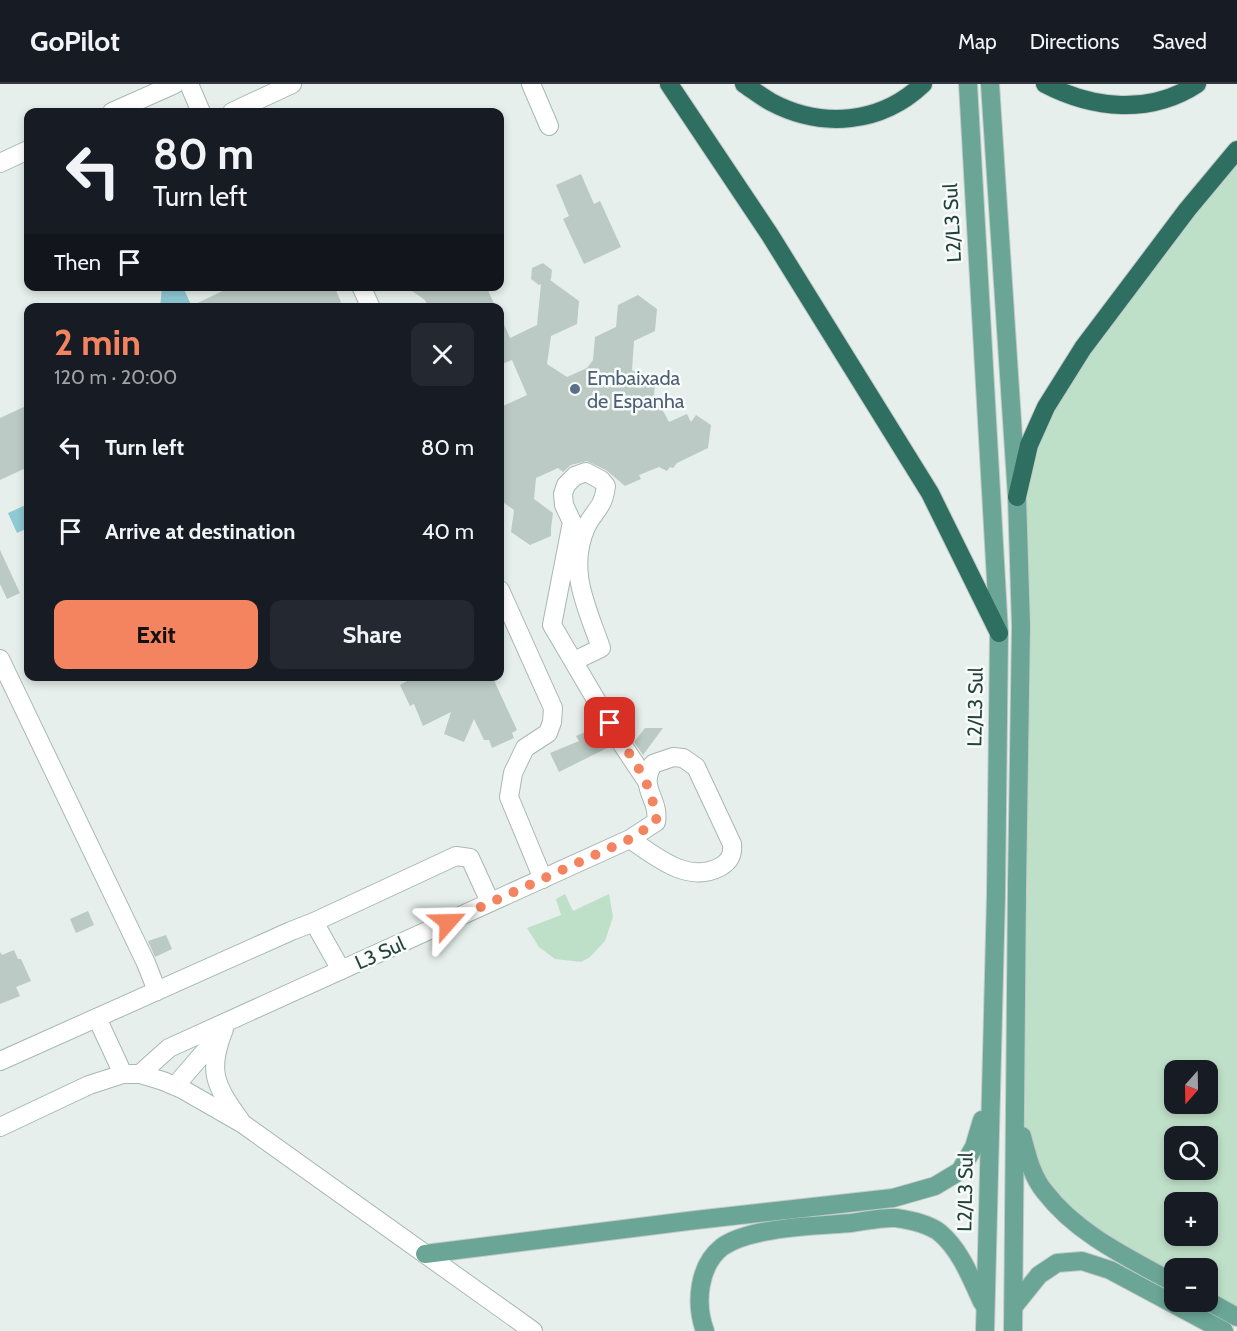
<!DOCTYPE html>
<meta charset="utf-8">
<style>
body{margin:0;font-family:Cabin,sans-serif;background:#242831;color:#f1f3f6;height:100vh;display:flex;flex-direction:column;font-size:22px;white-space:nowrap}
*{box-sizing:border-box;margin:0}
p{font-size:20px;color:#9ea1a6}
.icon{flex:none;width:33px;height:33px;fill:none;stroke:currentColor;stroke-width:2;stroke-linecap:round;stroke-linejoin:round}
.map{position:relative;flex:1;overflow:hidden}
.side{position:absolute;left:24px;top:219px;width:480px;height:378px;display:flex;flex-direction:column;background:#171b24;border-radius:12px;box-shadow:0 3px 9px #0003}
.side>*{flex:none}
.top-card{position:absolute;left:24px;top:24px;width:480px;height:183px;border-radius:12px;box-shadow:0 3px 9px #0003;background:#171b24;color:#f1f3f6;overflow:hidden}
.needle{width:39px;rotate:200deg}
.tools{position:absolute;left:1164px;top:976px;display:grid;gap:12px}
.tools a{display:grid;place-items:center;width:54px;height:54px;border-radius:12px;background:#171b24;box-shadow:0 3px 9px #0003;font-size:30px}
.pin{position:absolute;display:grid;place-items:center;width:51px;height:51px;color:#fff;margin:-26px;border-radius:12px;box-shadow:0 3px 9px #0006}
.me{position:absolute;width:66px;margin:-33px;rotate:65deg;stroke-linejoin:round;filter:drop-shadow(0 0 4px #0008)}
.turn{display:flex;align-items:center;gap:21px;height:126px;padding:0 30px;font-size:27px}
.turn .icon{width:78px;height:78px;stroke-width:2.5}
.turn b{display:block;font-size:42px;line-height:51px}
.then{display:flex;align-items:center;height:57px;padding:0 30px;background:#0003;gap:12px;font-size:22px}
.round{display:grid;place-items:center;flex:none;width:63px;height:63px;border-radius:12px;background:#242831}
.headline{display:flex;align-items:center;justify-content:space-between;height:102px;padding:0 30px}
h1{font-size:36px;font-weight:800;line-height:45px;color:#f4845f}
.cta{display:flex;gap:12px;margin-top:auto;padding:12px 30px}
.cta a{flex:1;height:69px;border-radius:12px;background:#f4845f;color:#111;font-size:24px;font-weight:800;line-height:69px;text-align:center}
.cta a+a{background:#242831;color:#f1f3f6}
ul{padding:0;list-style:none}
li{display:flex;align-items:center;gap:18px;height:84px;padding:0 30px}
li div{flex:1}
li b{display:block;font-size:22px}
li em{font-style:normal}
header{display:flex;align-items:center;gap:36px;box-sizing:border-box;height:84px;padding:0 30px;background:#171b24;border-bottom:2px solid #363941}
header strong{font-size:28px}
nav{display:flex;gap:33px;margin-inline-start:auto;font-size:21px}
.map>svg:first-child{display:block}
.green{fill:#bfe0c8;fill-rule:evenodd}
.water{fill:#8ec9d4}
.building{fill:#bbcac4}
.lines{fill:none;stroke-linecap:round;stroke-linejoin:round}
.minor-casing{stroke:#a8b8b2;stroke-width:20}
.major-casing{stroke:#c2cac8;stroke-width:20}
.highway-casing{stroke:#c2cac8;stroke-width:20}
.minor{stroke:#fff;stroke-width:18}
.major{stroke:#6aa596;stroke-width:18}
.highway{stroke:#2f6f62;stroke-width:18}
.route{stroke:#f4845f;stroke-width:10;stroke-dasharray:0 18}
.service-dot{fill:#5c6f8a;stroke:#f7fbf9;stroke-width:2}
.labels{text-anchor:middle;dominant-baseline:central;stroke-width:5;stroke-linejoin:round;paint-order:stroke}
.street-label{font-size:20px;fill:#24423a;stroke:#f7fbf9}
.service-label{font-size:20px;fill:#4e5e75;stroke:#f7fbf9;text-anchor:start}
</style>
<header>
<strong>GoPilot</strong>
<nav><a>Map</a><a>Directions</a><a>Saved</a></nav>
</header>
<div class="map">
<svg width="1237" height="1247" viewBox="0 0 1237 1247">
<rect width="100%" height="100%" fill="#e6efeb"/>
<g class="green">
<path d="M1237,67V1225L1208,1210V1185H1174V1193L1114,1161L1047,1107L1016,1024L1017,413L1046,323ZM1174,987H1208V1020H1174ZM1174,1053H1208V1086H1174ZM1174,1119H1208V1152H1174Z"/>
<path d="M565,810L573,827L609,810L613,833L605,857L590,873L581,878L555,875L539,863L527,844L561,831L556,815Z"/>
</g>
<g class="water">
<path d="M162,202L183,203L192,223L160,224Z"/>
<path d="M28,420V444L17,449L8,429Z"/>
</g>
<g class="building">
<path d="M581,90L594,120L600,117L621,163L584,180L563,135L569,132L556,101Z"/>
<path d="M543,179L552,186L551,195L550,196L579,217L577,240L551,252L547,280L567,293L587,284L593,276L595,253L616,243L618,221L638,211L657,225L655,247L634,257L632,286L655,302L654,310L669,338L687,330L691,338L696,331L711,341L708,364L677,379L673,384L670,383L667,387L659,383L639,391L641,395L625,402L606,386L587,377L571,381L563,388L558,384L536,394L534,415L553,429L551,444V452L530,461L511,448L514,426L500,416V346L503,322L527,311L512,276L500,281V231L510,254L537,241L541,200L539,201L531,195L532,184Z"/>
<path d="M233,202H308L314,205L318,202H334L341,218L339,220L340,224H187Z"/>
<path d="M405,202H486L496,224H428L425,216Z"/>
<path d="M28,321V383L0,396V334Z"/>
<path d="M0,466L20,509L7,515L0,500Z"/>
<path d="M405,592H492L517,646L512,649L514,654L492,664L489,656H484L474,635L464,658L444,650L451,628L423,642L414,620L410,622L400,601L407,597Z"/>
<path d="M598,642L609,663L559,688L550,669L579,657L576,652Z"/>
<path d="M645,644H663L643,671L634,658Z"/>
<path d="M88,827L94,841L76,849L70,835Z"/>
<path d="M166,851L172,865L155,873L148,857Z"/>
<path d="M14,866L18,875H21L31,897L16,903L20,912L0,920V868L2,871Z"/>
</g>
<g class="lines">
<defs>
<g id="minor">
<path d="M189,0L201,28"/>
<path d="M531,0L549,42"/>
<path d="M112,28L175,0"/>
<path d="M232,28L292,0"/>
<path d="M0,79L28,66"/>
<path d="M361,202L371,224"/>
<path d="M500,506L553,624L552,638L548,649L525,664L513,689L509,713L543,795"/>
<path d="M0,575L146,879L157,907"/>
<path d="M574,577L601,564C587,523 567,487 586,443C595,425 603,425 606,402L601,396L586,388L575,392L566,401L563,410L564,421L572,438L552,541L622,660L646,696"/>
<path d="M314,838L456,772L470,774L490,818"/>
<path d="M97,934L123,990"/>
<path d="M224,945C207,987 215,1001 240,1036"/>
<path d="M0,977L291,847L314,838L341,886"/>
<path d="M140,990L169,964L630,755L656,738C660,714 638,705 653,680L673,673L683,674L696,683L732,760C733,771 730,777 720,783C688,800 656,773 630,755"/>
<path d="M175,1002L220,950"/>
<path d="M0,1043L89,1001L123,990H140L163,997L182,1005L243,1040L533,1247"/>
</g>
<g id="major">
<path d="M968,0L999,549L996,811L985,1247"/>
<path d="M990,0L1017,413L1021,542L1017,803L1013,1247"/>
<path d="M1022,1052C1027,1071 1032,1093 1045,1108C1077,1150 1129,1174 1174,1199"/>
<path d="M425,1170L696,1136L893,1114L935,1102L960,1087L974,1063L982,1036"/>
<path d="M1208,1217L1237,1233"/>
<path d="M1014,1222L1039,1191L1057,1179L1082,1177L1110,1186L1224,1247"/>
<path d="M705,1247C695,1220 698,1182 722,1163C750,1143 816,1142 851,1139C866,1137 882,1133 896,1134C910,1136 928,1140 939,1148C960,1165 971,1194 982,1218"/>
</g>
<g id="highway">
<path d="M669,0L770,151L930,409L999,549"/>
<path d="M744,0C753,6 762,13 771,18C822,45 881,40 923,0"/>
<path d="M1045,0C1093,25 1150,31 1197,0"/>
<path d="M1017,413L1029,361L1046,323L1083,264L1187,126L1237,66"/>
</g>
</defs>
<use href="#minor" class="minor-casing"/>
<use href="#major" class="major-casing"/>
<use href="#highway" class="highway-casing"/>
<use href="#minor" class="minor"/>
<use href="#major" class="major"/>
<use href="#highway" class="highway"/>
</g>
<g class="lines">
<path class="route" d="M448,838L630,755L656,738C658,723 648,711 646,696L610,639"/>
</g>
<circle class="service-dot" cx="575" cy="305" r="6"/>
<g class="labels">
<g class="street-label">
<text transform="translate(952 139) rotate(-93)">L2/L3 Sul</text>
<text transform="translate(975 623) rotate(-89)">L2/L3 Sul</text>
<text transform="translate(380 869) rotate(-24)">L3 Sul</text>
<text transform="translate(965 1108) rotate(-89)">L2/L3 Sul</text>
</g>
<g class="service-label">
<text x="587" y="294">Embaixada<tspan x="587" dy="23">de Espanha</tspan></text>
</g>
</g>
</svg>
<div class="tools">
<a><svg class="needle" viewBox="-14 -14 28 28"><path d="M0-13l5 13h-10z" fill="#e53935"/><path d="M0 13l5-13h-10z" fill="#9ea1a6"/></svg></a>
<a><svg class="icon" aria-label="search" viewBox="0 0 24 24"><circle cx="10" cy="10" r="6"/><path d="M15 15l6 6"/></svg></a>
<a>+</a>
<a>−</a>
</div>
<div class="pin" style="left:610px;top:639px;background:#d93025"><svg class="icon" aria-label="arrive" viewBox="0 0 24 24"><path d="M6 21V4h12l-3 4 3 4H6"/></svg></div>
<svg class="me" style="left:448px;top:838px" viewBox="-20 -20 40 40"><path d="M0-17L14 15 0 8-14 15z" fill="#f4845f" stroke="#fff" stroke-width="4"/></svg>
<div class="top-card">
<div class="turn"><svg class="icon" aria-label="left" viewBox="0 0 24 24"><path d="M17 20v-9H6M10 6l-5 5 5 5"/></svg><div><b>80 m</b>Turn left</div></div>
<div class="then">Then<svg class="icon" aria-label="arrive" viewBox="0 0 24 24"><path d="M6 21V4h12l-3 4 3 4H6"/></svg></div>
</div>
<section class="side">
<div class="headline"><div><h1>2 min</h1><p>120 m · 20:00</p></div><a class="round"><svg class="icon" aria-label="close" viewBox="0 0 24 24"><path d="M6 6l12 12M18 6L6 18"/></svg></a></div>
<ul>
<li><svg class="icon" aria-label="left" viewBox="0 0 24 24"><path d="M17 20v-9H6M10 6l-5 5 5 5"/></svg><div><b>Turn left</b></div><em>80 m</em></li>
<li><svg class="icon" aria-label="arrive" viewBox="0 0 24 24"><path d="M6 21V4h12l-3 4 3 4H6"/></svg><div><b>Arrive at destination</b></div><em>40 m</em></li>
</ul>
<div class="cta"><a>Exit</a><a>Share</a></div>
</section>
</div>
